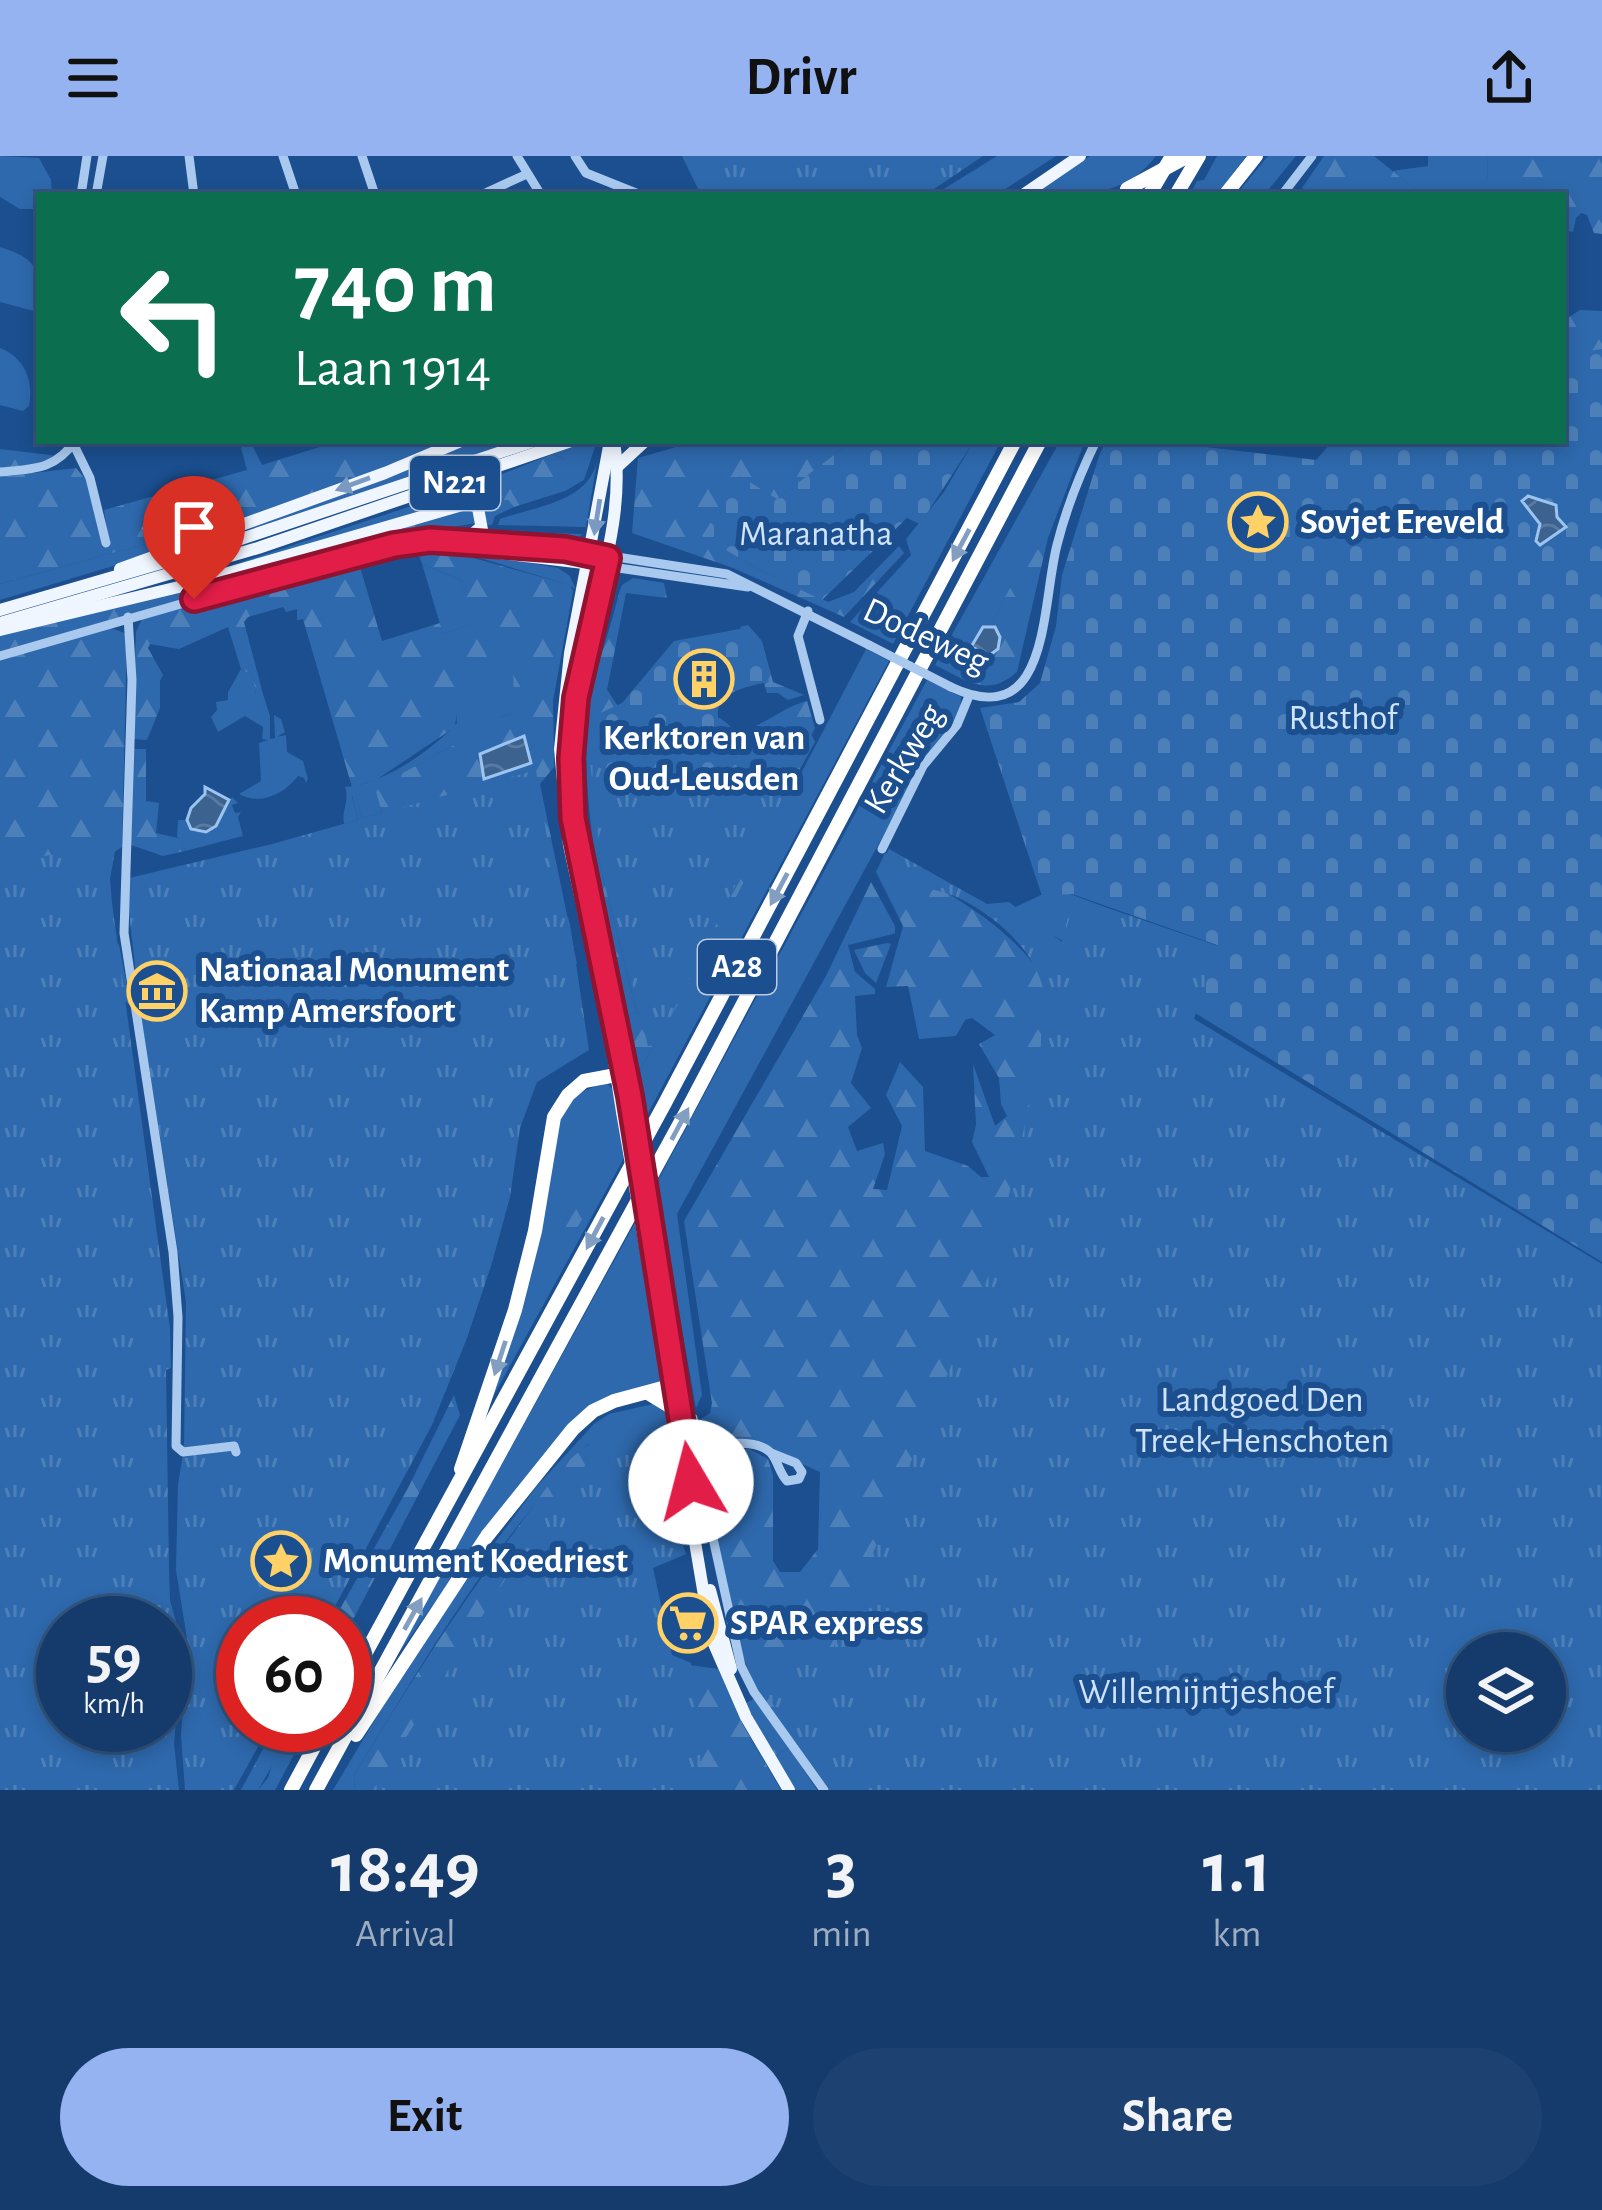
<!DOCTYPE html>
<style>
body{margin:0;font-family:"Alegreya Sans",sans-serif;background:#1d4271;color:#f1f3f6;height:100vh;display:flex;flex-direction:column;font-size:45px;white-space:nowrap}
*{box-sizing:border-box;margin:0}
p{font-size:39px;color:#9dadc1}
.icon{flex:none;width:66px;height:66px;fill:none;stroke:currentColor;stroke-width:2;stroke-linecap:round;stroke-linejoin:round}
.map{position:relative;height:1634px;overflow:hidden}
.drawer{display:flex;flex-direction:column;background:#143b6b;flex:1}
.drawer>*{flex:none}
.hud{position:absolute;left:36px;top:36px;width:1530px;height:252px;border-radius:0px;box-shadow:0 6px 18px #0003,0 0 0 3px #33557e;background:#0b6e4f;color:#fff;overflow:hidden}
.tools{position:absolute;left:1446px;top:1476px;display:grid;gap:24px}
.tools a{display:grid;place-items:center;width:120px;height:120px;border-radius:50%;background:#143b6b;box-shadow:0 6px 18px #0003,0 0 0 3px #33557e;font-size:60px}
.speed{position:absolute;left:36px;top:1440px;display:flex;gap:24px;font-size:60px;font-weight:700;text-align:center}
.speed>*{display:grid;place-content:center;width:156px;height:156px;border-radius:50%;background:#143b6b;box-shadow:0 6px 18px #0003,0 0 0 3px #33557e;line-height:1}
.speed small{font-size:30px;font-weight:400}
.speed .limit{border:18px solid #d22;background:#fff;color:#111}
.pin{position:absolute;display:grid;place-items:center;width:102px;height:102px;color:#fff;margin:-123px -51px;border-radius:50% 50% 50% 0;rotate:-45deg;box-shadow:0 0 12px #0007}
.pin .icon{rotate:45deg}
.me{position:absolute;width:132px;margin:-66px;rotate:352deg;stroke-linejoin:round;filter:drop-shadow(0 0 9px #0008)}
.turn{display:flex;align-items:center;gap:42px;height:252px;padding:0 60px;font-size:54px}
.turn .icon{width:156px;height:156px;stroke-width:2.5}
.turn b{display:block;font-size:84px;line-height:102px}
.eta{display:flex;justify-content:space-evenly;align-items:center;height:204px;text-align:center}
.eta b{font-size:72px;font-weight:700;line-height:84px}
.button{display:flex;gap:24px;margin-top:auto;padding:24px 60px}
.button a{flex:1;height:138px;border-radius:72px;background:#95b2f1;color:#111;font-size:48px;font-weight:700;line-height:138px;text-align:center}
.button a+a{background:#1d4271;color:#f1f3f6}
header{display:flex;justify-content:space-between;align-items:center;height:156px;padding:0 60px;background:#95b2f1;color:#111;font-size:54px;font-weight:700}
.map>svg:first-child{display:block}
.grass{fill:#2e69ad}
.forest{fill:url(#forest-firs);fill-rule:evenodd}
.cemetery{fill:url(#cemetery-stones)}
.park{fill:url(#park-tufts);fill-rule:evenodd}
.water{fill:url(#water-waves);stroke:#9cc4f0;stroke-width:3}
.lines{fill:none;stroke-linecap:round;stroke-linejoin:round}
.minor{stroke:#a9c9ee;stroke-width:9}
.major{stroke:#f0f6ff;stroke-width:12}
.highway{stroke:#fff;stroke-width:14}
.minor-bridge{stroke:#a9c9ee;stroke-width:9}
.major-bridge{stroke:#f0f6ff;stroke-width:12}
.highway-bridge{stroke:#fff;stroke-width:14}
.oneway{fill:#7b9ac1}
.oneway2{fill:#829ec1}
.route-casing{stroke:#92132f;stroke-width:30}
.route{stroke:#e11d48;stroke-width:21}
.labels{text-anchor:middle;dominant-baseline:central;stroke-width:12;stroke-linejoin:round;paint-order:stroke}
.shield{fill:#1b4f8f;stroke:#bbcadd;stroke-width:3}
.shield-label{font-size:33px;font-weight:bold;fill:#fff}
.poi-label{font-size:36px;font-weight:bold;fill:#fff;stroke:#1b4f8f;text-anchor:start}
.park-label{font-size:36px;fill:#cfe3fa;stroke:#1b4f8f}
.street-label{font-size:36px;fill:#fff;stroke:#1b4f8f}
</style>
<header><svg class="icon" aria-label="menu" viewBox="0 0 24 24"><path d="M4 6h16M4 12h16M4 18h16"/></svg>Drivr<svg class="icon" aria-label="share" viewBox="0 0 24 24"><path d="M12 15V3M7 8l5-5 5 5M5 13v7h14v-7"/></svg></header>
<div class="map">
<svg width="1602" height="1634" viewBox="0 0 1602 1634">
<defs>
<pattern id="forest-firs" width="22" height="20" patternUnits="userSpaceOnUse" patternTransform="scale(3)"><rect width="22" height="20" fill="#2e69ad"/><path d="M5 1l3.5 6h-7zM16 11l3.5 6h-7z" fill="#4d80b9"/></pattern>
<pattern id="cemetery-stones" width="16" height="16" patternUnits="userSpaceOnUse" patternTransform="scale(3)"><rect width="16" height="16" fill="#2e69ad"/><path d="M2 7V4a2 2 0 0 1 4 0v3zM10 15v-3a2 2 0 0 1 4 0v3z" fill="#4d80b9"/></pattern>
<pattern id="park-tufts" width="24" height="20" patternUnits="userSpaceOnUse" patternTransform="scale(3)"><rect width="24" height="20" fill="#2e69ad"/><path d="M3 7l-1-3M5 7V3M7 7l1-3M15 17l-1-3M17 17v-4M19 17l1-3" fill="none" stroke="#4d80b9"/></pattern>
<pattern id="water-waves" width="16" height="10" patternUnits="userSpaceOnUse" patternTransform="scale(3)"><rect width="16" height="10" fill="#3c6290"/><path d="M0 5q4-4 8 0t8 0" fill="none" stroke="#597aa1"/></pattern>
</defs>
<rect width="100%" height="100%" fill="#1b4f8f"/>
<g class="grass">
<path d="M0,0L39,2L51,24L52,39H39V53H20L0,41Z"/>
<path d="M997,0H1056L996,39H934Z"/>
<path d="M1090,0H1156C1124,42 1080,39 1032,39Z"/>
<path d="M1217,0H1246L1217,39H1190L1197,25L1204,24Z"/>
<path d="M1268,0H1296L1264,39H1236Z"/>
<path d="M1428,0H1488L1487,25L1496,26L1494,39H1422L1392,15L1428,10Z"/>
<path d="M0,91C37,103 39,111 39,149L34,155L0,146Z"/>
<path d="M0,192C24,201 34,224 29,250L23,255L0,249Z"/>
<path d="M469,285H519L143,408L405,313Z"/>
<path d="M589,285L596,288L584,324L565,335L566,304L553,298Z"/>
<path d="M974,285H1001L893,488L850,466L911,399L906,383L944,336Z"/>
<path d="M1060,285H1085L1048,382L1024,406L962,523L935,509Z"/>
<path d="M597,306L586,371L498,369L500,363C536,350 586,347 597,306Z"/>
<path d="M469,331L473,340L485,338L493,345L508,344L514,351L495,360L492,369H487L482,346L465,342L178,427Z"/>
<path d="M279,351L163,395L0,444V428Z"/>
<path d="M487,375L582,378L576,385L579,388L572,390L491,384Z"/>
<path d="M444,391L558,412L570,420L576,434L569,429Z"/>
<path d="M422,408L461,424L475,467L443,478Z"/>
<path d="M866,493L889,505L645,963L637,919L677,849L637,858L597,697L652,684L766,667L787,631L796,627Z"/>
<path d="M513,512L515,556C490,563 476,578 454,589C428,603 402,618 376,632L382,657L362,662L355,639L352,640L358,664L344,668C341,655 350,645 345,631C382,629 431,595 457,567C457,559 452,543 456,536C465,521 498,514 513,512Z"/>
<path d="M241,513L252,519L256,538H263L270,560V583L275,582L274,559L281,563L285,576L277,581L286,579L287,596L303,605L308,623L306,627L304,622L298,620C284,638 261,650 239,638L261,625L259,587L268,584L262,583L263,571L245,560L218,576L211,561L217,554L216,546L228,544V536Z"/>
<path d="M927,524L961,541L960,560L890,667L677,1058L702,1239L696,1252L656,1028Z"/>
<path d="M232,641L238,647L232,649L235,657L241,656L238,661L243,680L185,695L182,684L177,681L178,664H187L191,673L206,676L216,670Z"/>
<path d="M1070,738L1213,792L1180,853L1009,754L1041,739Z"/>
<path d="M606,926L613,934L625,1000L489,1248L559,959L574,939Z"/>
<path d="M636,1065L664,1229L606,1244L484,1376L394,1504Z"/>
<path d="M666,1245L690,1390L675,1389L607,1294L588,1288C495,1385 424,1503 355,1618L354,1634H333L423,1483L537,1330L594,1268L609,1258Z"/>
<path d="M284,1569H310L275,1634H258L268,1622Z"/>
<path d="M789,1592L817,1634H794L773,1600Z"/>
</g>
<g class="forest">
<path d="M1324,0H1374L1422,39H1311L1302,32Z"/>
<path d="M1488,0H1602V78L1594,77L1587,59L1581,57L1576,62L1573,76L1563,74V39H1494L1495,27L1487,26Z"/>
<path d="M1580,154L1602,155V194L1563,201V165Z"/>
<path d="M250,285L262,309L339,285H453L290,348L0,428V321L76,312L86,324L103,390L109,389L104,354L247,314L240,288ZM185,350L197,360L146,374L147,363Z"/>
<path d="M697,285H852L776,344L703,380L758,413L828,446L854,436L899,390L904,397L844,461L733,412L632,377L638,302Z"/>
<path d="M0,293L58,300L42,308L0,312Z"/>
<path d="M553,298L566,304L569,313L565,335L514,351L508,344L493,345L484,337L473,340L469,331Z"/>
<path d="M466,353L473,356L476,367L417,377L0,495V479L201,429Z"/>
<path d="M1048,382L1017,516C998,532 985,533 962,523L1024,405Z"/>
<path d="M427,389L570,429L573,435L553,545L554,611L540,628L577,808L520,822L365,694L352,639L355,638L362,662L382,657L375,632L454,589L481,569L514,556L513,513L476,522L459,533L455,571L376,624L352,631L303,463L297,464V453L286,456L283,451L248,461L244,466L263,538H256L252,519L241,513L228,471L179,493L150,488L148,492L163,519L160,525V552L147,584L132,583L136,476L142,463L357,401L382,485L440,467L443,478L474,467L461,424L422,408L417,394ZM525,581L530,607L484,622L494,591Z"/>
<path d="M633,422L664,427L667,442L626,437L607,534L620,553L720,562L738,576C765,570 782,551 807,545L815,572L766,667L773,671L705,799L696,763L651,685L597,697L637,858L678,848L637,919C619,810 581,683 587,572C589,528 609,480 619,437L622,429Z"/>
<path d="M748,469L762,485L773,526L804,539L788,544L778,537H767L751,484L740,471Z"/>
<path d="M111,472L127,478L122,691L114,696L60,709L119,789L131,850L111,834L0,832V503Z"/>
<path d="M132,593H146V645L159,647L156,677L182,683L185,695L163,700L131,689Z"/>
<path d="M885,697C940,736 998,759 1039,815L1344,978L1602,1634H827C803,1600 772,1565 754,1527C721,1454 713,1372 703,1293H749L768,1303L773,1319V1405L780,1416H800L818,1393L820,1316L758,1288L733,1282L702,1286L698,1265L710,1257L712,1247L684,1065L826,820L871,726L895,770V777L889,779L848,789L855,816L875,833V838L855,840L857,879L862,892L851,927L871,952L848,971L857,995L883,987L885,998L873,1033L887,1034L902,970L886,939L900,906L923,931L925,995L968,1010L981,1021H989L972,986L976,969L973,908L995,970L1007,960L1001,948L999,922L979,888L995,879L972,862L965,864L956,880L919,883L908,830L886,831L903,770L876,716ZM1467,1497H1545V1575H1467Z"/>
<path d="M887,787L891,788L876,827L865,817L854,794Z"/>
<path d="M580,1048L583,1062L563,1094L555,1098L554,1084Z"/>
<path d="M454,1239L460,1259L345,1479V1467H332L408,1332Z"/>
<path d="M595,1285L607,1294L496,1439L378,1634H354L355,1618C408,1529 464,1443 526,1360C545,1335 567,1299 595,1285Z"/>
<path d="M682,1508L718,1513L743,1569L781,1634H681Z"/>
<path d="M754,1543L789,1592L773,1600L746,1547Z"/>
<path d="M276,1569H284L280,1576L284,1589L258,1634H241Z"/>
</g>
<g class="cemetery">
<path d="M1602,193V1106L1187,852L1217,789L1072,738L1042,740L980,552L1019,546L1040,527L1056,470L1062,419L1100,297L1107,285H1191L1197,290L1316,304L1333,285H1563V199Z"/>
<path d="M852,285H974L920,368L907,362L822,444L758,413L702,380L740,320L777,343Z"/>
<path d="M745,472L762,493L769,526C702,538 714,555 732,611L608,645L592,561L622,547L674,485Z"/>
</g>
<g class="park">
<path d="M682,0H983L925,39H701Z"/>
<path d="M803,560L815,586L737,726L657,888L648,890L600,698L590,604L602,599L616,642L726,609L720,580Z"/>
<path d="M536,614L552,713L570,768L589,894L537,926L520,972L510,1041L492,1107L467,1182L432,1269L326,1467H243V1569H270L234,1634H185L181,1579L188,1489L176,1414L178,1328L184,1293L186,1146L140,853L125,723L272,688Z"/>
<path d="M117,684L110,723L112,747L170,1173L171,1212L166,1214L169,1413L170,1444L182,1487L174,1588L179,1634H0V710ZM63,1467H165V1569H63Z"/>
<path d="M889,693L987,748L1009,746L1062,786L1073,740L1218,790L1194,863L1602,1108V1634H828L750,1513L833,1493L993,1109L1040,902L1042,867H1047C1050,809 1008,767 959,742C945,735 928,734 914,727C903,722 893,712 883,704ZM1467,1497H1545V1575H1467Z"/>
<path d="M641,1269L686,1398L653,1412L672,1499L691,1507L701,1586L699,1634H373L552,1349L614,1275Z"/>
</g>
<g class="water">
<path d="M1528,340L1556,349L1557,361L1566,371L1540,389L1536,385L1540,368L1522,345Z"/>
<path d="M185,350H195L197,360L152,375L144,372L147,363Z"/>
<path d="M983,471H995L1000,481L998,493L990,499L971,491Z"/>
<path d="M524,580L531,607L484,623L480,598Z"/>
<path d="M205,631L229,644L216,670L206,676L191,673L187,664L191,652L205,638Z"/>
</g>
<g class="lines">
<g class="minor">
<path d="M189,0L194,39"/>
<path d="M283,0L296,39"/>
<path d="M362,0L375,39"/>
<path d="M517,0L541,39"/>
<path d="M575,0L586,17L641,39"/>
<path d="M81,39L87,0"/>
<path d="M96,39L103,0"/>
<path d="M481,39L527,18"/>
<path d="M1282,39L1312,0"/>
<path d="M72,285L90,322L106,387"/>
<path d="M0,316C33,313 55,314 75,285"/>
<path d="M605,410L748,431"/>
<path d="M808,455L798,480L820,564"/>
<path d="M128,461L132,524L124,777L173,1096L178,1161L176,1290L183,1296L234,1290L236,1296"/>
<path d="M0,500L299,414L394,389L430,384L565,393L727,418L869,489"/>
<path d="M951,531C1051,578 1041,450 1057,389C1066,353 1080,318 1096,285"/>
<path d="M882,693L923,610L957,569L969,540"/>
<path d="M693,1262L709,1364L741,1510L754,1536L824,1634"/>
<path d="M698,1291C717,1289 756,1281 771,1297C778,1305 779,1317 787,1325L799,1323L802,1316L796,1307L771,1297"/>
</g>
<g class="major">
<path d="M1023,39L1080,0"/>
<path d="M610,285L570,497L560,593L569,689L608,866L622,956"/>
<path d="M618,310L645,285"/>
<path d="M463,386L480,372"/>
<path d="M120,413L385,317L461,285"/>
<path d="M0,454L223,389L534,285"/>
<path d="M0,467L258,392L571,285"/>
<path d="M0,474L187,429L469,347L478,352L485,390L499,397L592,408"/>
<path d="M571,633C570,570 583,512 596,450C608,397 623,341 614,286"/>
<path d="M586,730L609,822L629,933"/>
<path d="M655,1086L686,1290"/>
<path d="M647,1101L711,1481L746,1561L789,1634"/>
<path d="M710,1434L731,1513"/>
</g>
<g class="highway">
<path d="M1149,39L1172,0"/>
<path d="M1176,39L1199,0"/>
<path d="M1225,39L1256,0"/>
<path d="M648,1237L671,1251"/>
<path d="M461,1313L515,1154L535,1075L554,961L568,939L584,925L616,919L628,928"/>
<path d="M345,1535L665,947L1015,285"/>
<path d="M356,1579L487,1380L573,1273L593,1255L614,1245L666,1231L676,1216"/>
<path d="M291,1634L326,1569"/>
<path d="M316,1634L686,956L1040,285"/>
</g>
<path class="minor-bridge" d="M869,489L951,531"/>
<g class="major-bridge">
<path d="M630,940L655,1086"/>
<path d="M622,956L647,1101"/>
</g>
<path class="highway-bridge" d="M1127,33L1188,0"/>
</g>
<defs><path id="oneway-solid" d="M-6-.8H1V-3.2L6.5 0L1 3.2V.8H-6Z" transform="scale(3)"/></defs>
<g class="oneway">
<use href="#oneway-solid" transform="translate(353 328) rotate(160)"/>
<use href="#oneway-solid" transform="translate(597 361) rotate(99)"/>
</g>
<g class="oneway2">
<use href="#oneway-solid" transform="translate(961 389) rotate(118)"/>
<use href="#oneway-solid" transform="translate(779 733) rotate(118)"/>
<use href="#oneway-solid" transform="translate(680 968) rotate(-62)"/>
<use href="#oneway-solid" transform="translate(595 1077) rotate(118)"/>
<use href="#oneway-solid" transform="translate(500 1202) rotate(108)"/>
<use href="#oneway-solid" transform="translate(413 1458) rotate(-61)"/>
</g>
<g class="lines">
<defs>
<path id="route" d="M194,443L394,389L430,384L565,393L608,402L576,542L571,602L573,662L630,940L691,1326"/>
</defs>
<use href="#route" class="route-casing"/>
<use href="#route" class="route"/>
</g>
<defs>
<symbol id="sight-ring" viewBox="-11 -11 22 22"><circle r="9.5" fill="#1b4f8f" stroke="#ffd166" stroke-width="1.5"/><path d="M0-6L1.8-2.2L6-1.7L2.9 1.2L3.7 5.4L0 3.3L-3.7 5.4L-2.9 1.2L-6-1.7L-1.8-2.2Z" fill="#ffd166"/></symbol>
<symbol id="building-ring" viewBox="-11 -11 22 22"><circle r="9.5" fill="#1b4f8f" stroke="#ffd166" stroke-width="1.5"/><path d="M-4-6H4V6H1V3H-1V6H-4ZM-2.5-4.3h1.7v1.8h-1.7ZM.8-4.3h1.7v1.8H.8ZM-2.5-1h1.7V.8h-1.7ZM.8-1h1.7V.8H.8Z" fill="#ffd166"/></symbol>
<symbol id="museum-ring" viewBox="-11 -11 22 22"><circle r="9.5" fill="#1b4f8f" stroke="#ffd166" stroke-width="1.5"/><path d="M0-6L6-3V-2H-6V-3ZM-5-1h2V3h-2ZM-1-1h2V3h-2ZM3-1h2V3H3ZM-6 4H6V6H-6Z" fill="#ffd166"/></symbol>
<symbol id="supermarket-ring" viewBox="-11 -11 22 22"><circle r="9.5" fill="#1b4f8f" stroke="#ffd166" stroke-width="1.5"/><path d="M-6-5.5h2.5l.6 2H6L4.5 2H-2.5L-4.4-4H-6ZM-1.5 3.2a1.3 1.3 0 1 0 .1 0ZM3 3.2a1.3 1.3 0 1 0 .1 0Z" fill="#ffd166"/></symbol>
</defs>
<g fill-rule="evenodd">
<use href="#sight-ring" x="1225" y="333" width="66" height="66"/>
<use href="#building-ring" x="671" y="490" width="66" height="66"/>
<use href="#museum-ring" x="124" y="802" width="66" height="66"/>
<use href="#sight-ring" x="248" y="1372" width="66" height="66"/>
<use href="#supermarket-ring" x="655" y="1434" width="66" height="66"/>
</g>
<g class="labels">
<g class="shield">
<rect x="410" y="300" width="90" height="54" rx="9"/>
<rect x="698" y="784" width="78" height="54" rx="9"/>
</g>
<g class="shield-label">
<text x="455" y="327">N221</text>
<text x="737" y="811">A28</text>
</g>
<g class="poi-label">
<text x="1300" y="366">Sovjet Ereveld</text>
<text x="704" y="582" text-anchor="middle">Kerktoren van<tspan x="704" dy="41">Oud-Leusden</tspan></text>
<text x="199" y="814">Nationaal Monument<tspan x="199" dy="41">Kamp Amersfoort</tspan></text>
<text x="323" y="1405">Monument Koedriest</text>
<text x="730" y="1467">SPAR express</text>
</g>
<g class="park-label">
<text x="816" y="378">Maranatha</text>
<text x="1343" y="562">Rusthof</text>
<text x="1262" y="1244">Landgoed Den<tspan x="1262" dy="41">Treek-Henschoten</tspan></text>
<text x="1206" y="1536">Willemijntjeshoef</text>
</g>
<g class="street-label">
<text transform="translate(926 480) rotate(25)">Dodeweg</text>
<text transform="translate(904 603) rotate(-59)">Kerkweg</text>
</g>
</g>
</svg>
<div class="tools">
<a><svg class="icon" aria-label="layers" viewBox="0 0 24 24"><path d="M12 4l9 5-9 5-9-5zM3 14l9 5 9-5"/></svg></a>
</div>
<div class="speed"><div>59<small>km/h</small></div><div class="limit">60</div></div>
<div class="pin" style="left:194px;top:443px;background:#d93025"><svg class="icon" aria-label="arrive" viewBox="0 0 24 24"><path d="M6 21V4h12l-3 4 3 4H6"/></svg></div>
<svg class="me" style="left:691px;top:1326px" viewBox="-20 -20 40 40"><circle r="19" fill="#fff"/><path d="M0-13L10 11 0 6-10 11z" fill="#e11d48"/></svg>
<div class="hud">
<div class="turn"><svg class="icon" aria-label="left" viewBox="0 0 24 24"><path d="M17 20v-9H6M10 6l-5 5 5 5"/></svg><div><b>740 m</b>Laan 1914</div></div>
</div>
</div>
<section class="drawer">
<div class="eta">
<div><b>18:49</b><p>Arrival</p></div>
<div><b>3</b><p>min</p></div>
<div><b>1.1</b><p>km</p></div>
</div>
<div class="button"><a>Exit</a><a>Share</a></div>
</section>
